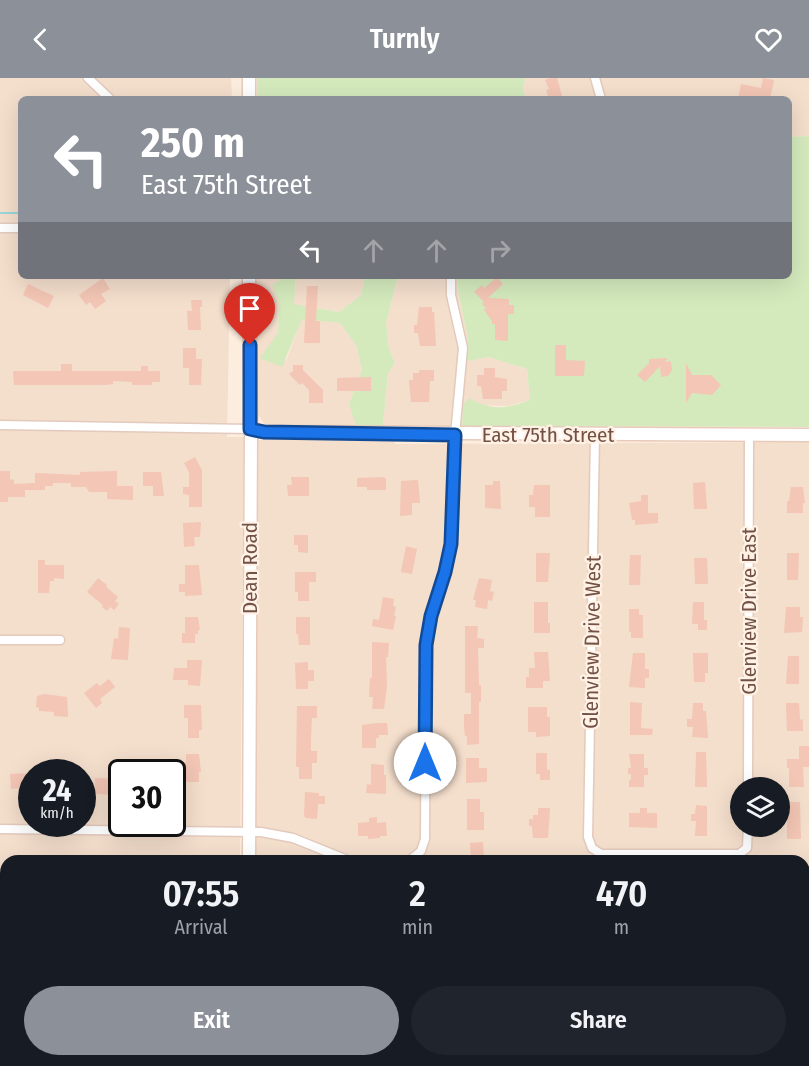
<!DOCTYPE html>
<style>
body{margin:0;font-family:"Fira Sans Condensed",sans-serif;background:#20242c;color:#f1f3f6;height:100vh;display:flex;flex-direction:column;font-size:22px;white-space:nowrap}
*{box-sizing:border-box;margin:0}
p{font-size:20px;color:#9ea1a6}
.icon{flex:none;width:33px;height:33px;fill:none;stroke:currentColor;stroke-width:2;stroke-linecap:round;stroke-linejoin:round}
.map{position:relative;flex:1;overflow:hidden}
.side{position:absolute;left:0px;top:777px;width:810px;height:212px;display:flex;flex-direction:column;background:#171b24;border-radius:18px 18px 0 0;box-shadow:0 6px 24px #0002}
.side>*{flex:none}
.guide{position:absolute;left:18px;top:18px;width:774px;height:183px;border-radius:9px;box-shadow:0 6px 24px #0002;background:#8c9099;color:#fff;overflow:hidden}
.fabs{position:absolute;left:730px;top:699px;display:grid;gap:12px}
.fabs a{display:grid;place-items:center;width:60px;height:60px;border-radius:50%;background:#171b24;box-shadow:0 6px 24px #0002;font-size:30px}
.speed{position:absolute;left:18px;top:681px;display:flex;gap:12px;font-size:30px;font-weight:700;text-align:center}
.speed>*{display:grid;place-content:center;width:78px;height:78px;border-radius:50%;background:#171b24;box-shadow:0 6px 24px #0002;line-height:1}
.speed small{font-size:15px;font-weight:400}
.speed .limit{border:3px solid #111;border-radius:9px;background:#fff;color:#111}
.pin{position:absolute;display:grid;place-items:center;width:51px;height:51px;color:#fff;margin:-62px -26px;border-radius:50% 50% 50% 0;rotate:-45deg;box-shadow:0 0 6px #0007}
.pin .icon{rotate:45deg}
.me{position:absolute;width:66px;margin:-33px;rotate:0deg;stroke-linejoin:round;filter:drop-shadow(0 0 4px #0008)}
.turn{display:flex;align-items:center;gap:21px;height:126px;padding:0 24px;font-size:27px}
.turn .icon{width:78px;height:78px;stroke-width:2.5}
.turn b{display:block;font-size:42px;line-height:51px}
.lanes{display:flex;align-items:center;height:57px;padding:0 24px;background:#0003;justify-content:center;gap:30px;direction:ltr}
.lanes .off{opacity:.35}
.eta{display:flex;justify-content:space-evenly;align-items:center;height:102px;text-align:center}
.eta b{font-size:36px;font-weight:600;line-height:42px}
.cta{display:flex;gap:12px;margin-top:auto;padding:12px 24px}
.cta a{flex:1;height:69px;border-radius:36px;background:#8c9099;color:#fff;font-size:24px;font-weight:600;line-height:69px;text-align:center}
.cta a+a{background:#20242c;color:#f1f3f6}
header{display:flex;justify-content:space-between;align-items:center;height:78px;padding:0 24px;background:#8c9099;color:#fff;font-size:27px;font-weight:600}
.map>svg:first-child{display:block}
.residential{fill:#f4decc;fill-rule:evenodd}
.green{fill:#d4eabd}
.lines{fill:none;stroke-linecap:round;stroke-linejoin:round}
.stream{stroke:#98d6d8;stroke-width:2}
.building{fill:#f3c6b5}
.street-casing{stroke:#e3cabd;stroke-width:11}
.secondary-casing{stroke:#e8caba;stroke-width:15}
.street{stroke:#fff;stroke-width:8}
.secondary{stroke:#fff;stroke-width:12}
.route-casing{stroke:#114b97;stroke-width:15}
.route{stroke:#1a73e8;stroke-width:10}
.labels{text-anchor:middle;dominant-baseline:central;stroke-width:4.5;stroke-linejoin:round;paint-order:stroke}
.street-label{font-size:21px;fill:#735146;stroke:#fff2e5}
</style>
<header><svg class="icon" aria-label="back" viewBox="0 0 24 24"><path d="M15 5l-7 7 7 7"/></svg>Turnly<svg class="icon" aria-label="heart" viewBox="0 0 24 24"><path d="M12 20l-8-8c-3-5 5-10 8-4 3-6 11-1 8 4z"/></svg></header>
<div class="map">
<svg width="809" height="988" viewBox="0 0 809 988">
<rect width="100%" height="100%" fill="#fdedde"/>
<g class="residential">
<path d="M0,0H231L232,21H21V198H230L227,359H244L240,783H6V982L20,983V988H0ZM32,694H82V746H32ZM122,694H172V746H122Z"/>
<path d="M525,0H809V58L789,59V21H526L523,12Z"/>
<path d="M256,198H286L273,207L279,224L278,255L286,283L302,240L340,245L356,267L362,292L349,326L356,348L265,347L256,333Z"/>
<path d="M296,198H365L361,217L339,234L294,226Z"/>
<path d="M398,198H458V212L468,261V283L489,279L527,291L530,322L508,328L463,327L462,348H383L388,295L395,285L389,270L386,246Z"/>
<path d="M257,362H394L395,366L809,364V988H337V982H804V783H254ZM741,710H780V748H741Z"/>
</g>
<g class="green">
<path d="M257,0H525L523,12L526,21H257Z"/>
<path d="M809,58V349L462,348L463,327L469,320C492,333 505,331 530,322L527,291L489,279L468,283V261L458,212V198H789V59Z"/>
<path d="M286,198H296L294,226L339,234L361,217L365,198H398L386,246L389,270L395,285L388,295L383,348H356L349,326L362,292L356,267L340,245L302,241L282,289L260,280L278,255L279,224L272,207Z"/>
</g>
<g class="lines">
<path class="stream" d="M0,135H21"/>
</g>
<g class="building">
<path d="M550,0H557L563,21H549L546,12L549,11L545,2Z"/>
<path d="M763,0L774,2L770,21H738L741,6L761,10Z"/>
<path d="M497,199L503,206L488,220L509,221V227H514V236H508V263L495,262V246H492V243L484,232L486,230L482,226L484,224L474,214L482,207L484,210Z"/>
<path d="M103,200L110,211L101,216L106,223L95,231L90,224L86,227L79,217Z"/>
<path d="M28,206L54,218L48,230L23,217Z"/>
<path d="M307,208H318L316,243H320V265H304Z"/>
<path d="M191,222H202V229H200L201,252H188L187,233H192Z"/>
<path d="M419,229H432V234H434L436,268H420L418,255H414V247H417Z"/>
<path d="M555,267H566V282L585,283L584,298H555Z"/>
<path d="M183,270H196V281H202L201,307H189V290H183Z"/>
<path d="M668,280L665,284L671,283L672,292L668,298L661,299L660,288L645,304L637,297L649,285V281Z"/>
<path d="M686,285L692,297H711L721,307L712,317L692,315L686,325Z"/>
<path d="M61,286H72V293H141V288H148V293H160V304H152V307H132V304L113,303V306L105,307H14L13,293H61Z"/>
<path d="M293,287H303V292L323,312V325H309V312L302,305L300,307L289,296L293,293Z"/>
<path d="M484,290H495V299L507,301V313H502V321H483L481,308H477V297H484Z"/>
<path d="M419,292H434V303H430L429,324H411L409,302H413V295H419Z"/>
<path d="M371,299V313H337V300Z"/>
<path d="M195,379L202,392V429H189V417L183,416V409H189V394L184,385Z"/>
<path d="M0,393H10V401L14,402V406L35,405V395L80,397V394L117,393V408H133V422L107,421V414H89L86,409H71V405H53V408H45V412H25V419H8V424H0Z"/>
<path d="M143,394H161L164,418H153V408H143Z"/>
<path d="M291,399H309V418H288L287,407H292Z"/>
<path d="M384,399L386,401V412H367V409H357V400Z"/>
<path d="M418,402L420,425H412V437L400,438L401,403Z"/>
<path d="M493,403H500L501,431L485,430V407H493Z"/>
<path d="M705,404L707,431H694L693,405Z"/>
<path d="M534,407H550V439H535V429H529V417H533Z"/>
<path d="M791,409H803L805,425H803V435H787V423H789Z"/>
<path d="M641,417H648V435H658V445L635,447V442H632L629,425L641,423Z"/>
<path d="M201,444L200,459H194L195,468L184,469L183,445Z"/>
<path d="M294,457H308V475L298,474V467H294Z"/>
<path d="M406,468L417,471L412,496L401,494Z"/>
<path d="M536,475H550L548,504H536Z"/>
<path d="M787,475H799L798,502H787Z"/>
<path d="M630,477H641L640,507H629Z"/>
<path d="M694,480H707L708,506H695Z"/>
<path d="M38,482H45V487H64V501L54,500V503H50L49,515H38Z"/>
<path d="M185,487H199L202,517L185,518V514H179V506H185Z"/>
<path d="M295,494H316V504H309V523H298V514H295Z"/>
<path d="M98,500L107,507L106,509L118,519L115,523L119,526L114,532L110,529L107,533L102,529L103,527L87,514Z"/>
<path d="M479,500L492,502L490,513L494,514L492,523L488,522L487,531L475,529L476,522H473Z"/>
<path d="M383,519L394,521L393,528L396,529L394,538H396L393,552L372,548L373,541L379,542Z"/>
<path d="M534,524H548V545H550V555H534Z"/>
<path d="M693,524H704V542H707V552H698V546H692Z"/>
<path d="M786,529H800V539H803L802,554L784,555Z"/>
<path d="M629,531H639V537H643V560H631V554H629Z"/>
<path d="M185,539H198L200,552H198V556H195V565H182V555H185Z"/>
<path d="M296,539H310V567H299L298,556H296Z"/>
<path d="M465,548H478L477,560L484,561V570H478L479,607H481V624H479V666L467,667V658H465L464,649V636H471V615H465Z"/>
<path d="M119,549L130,550L128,582L111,581L114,560L118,561Z"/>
<path d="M372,564L389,565L388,579H386L387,608L384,631H372L373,619H369L370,600H372Z"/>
<path d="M534,574H548L550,603H543V610H526V599H529V590H535Z"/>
<path d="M633,575H645V591H649V600H645V610L629,609Z"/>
<path d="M693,575H708V595H705V604H694Z"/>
<path d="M788,578H799V606H786Z"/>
<path d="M187,582H202L200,608L188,607V602H173L174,590H187Z"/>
<path d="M308,584V592H314V603H308V611H296L295,585Z"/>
<path d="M109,601L115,609L100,621L102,625L96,630L84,615L97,605L100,608Z"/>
<path d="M44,616L67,619L68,639L54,638V634L39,633V630L36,629L37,618Z"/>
<path d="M630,624L642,625L641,650L653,651L652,657H630Z"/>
<path d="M693,625H703V633H706L708,660L692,659L693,649H687V641H692Z"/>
<path d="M786,625H799L800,642L803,641V653H787Z"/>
<path d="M184,627H201L202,652H199V660H188V640H184Z"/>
<path d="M297,628H317V640H312L311,658V673H317V685H312V701H299V689H296Z"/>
<path d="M528,629H547V639H550V658L536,659V654H528Z"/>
<path d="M377,645H387L388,657H379V660H376V670H362V647Z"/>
<path d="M799,668H809V689H803L804,709H789V690H787V681H799Z"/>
<path d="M696,674H706L707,709H695Z"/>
<path d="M536,675H547V692H550V702H540V696H536Z"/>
<path d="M186,676H199L201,694H199V704H186V692H183V684H186Z"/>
<path d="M629,676H644V690H648V697H644V709H629V702H631V696H628V690H631Z"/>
<path d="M466,680H479V690H487V704L466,705Z"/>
<path d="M371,686L384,687V697H386V716L366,715L367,706L371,707Z"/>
<path d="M32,695V716H22V710L11,711L10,696Z"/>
<path d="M95,700L122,701V717L94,716Z"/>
<path d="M305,714L319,715V718H325V726H318L317,741L306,740L304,738Z"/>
<path d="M467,721H480V734H484V752H467Z"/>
<path d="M789,724H800L801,761H787V737L789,733Z"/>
<path d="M696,727L707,728V758H695L696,743H691V736H695Z"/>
<path d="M538,730H550L548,760H533L532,748H529V741H533V737H538Z"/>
<path d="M640,730H647V735H657V750L629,749V735H640Z"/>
<path d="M377,739V745L386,744L387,758H380V760L368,761V758H358V745L369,744V740Z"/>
<path d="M483,764L484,783H471L470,765Z"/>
</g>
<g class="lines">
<defs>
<g id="street">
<path d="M88,0L110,21"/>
<path d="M595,0L601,21"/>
<path d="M0,150H21"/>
<path d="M0,347L251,351"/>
<path d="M595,358L588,759L592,770L601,776H739L747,770L748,748"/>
<path d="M0,562H60"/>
<path d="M748,710L749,357"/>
<path d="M0,751L261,754L293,760L350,783"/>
<path d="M409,783L421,773L425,761L426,567L431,538L447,486L452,451L455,357L463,270L451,217V198"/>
<path d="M804,956L809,962"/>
<path d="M439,988L447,982"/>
</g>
<g id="secondary">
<path d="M249,21V0"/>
<path d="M251,351L264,354L809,357"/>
<path d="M249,783L251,351L249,198"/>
<path d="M249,988V982"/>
</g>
</defs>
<use href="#street" class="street-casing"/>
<use href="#secondary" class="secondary-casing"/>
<use href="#street" class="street"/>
<use href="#secondary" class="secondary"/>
</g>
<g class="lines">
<defs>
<path id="route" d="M250,267V351L264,354L455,357L451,466L445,494L431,538L426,567L425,685"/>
</defs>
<use href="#route" class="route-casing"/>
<use href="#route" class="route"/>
</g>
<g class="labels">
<g class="street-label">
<text x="548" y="357">East 75th Street</text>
<text transform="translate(250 490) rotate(-90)">Dean Road</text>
<text transform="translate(749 533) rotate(-90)">Glenview Drive East</text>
<text transform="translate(592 564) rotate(-89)">Glenview Drive West</text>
</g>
</g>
</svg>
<div class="fabs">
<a><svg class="icon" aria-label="layers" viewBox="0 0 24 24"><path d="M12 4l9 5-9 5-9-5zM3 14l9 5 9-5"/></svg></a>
</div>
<div class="speed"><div>24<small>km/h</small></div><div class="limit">30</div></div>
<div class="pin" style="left:250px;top:267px;background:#d93025"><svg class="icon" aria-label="arrive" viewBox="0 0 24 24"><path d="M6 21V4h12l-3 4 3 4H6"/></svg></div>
<svg class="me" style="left:425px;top:685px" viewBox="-20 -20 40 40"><circle r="19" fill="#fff"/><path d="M0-13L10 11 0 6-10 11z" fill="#1a73e8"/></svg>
<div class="guide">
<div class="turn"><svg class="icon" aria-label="left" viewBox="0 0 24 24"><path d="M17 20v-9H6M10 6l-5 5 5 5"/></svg><div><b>250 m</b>East 75th Street</div></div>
<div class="lanes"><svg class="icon" aria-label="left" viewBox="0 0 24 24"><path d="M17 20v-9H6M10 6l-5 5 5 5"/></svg><svg class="icon off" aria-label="ahead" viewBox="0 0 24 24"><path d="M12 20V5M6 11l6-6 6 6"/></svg><svg class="icon off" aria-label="ahead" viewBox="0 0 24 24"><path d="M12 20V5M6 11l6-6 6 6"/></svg><svg class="icon off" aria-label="right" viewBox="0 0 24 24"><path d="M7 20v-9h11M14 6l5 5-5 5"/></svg></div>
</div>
<section class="side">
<div class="eta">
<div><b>07:55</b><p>Arrival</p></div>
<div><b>2</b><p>min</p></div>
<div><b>470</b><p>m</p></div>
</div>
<div class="cta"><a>Exit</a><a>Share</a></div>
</section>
</div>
